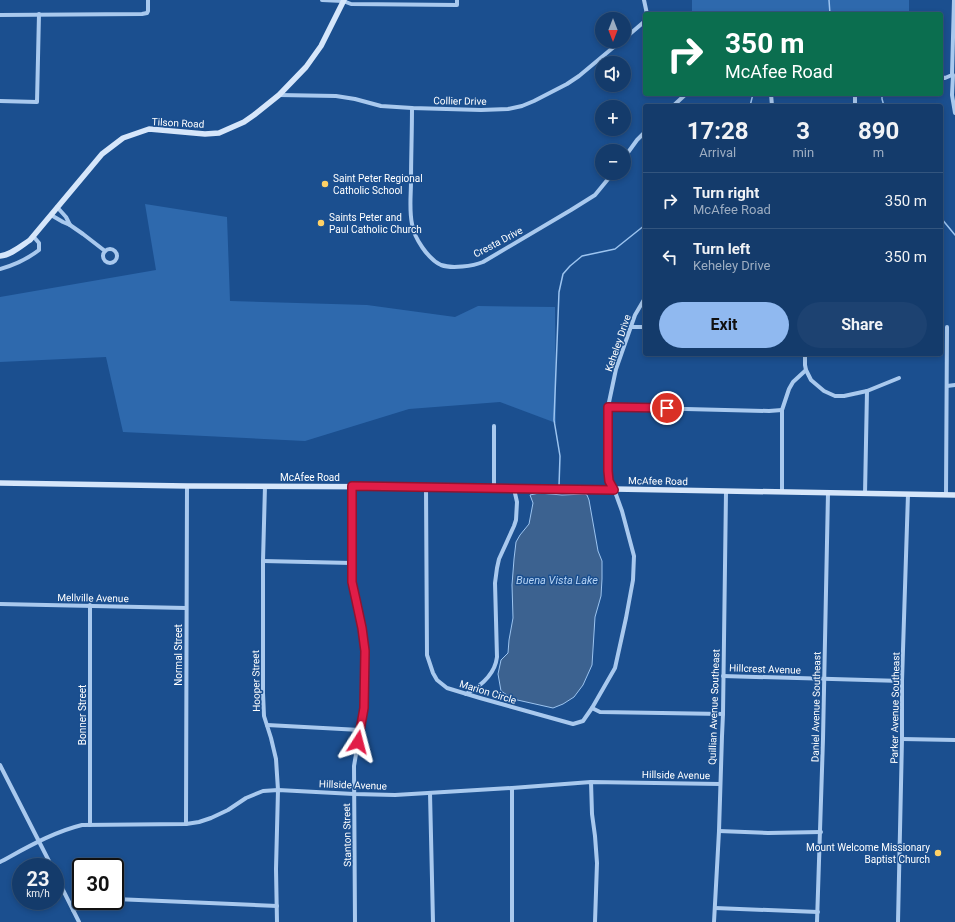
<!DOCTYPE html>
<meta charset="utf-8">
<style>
body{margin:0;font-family:Roboto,sans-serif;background:#1d4271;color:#f1f3f6;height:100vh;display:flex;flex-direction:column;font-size:15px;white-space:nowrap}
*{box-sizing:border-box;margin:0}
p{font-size:13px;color:#9dadc1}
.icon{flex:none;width:22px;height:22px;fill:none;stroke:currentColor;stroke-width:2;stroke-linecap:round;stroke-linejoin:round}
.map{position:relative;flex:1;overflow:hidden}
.panel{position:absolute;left:643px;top:104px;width:300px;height:252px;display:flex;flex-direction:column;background:#143b6b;border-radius:4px;box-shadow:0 2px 6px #0003,0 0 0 1px #33557e}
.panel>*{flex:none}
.top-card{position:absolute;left:643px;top:12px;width:300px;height:84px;border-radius:4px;box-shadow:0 2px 6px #0003,0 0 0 1px #33557e;background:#0b6e4f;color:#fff;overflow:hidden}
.needle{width:26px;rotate:180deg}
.fabs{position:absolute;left:595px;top:12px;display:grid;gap:8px}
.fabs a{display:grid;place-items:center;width:36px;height:36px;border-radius:50%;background:#143b6b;box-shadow:0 2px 6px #0003,0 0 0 1px #33557e;font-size:20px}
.speed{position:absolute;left:12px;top:858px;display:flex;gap:8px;font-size:20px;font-weight:700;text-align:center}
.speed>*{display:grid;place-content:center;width:52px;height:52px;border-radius:50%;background:#143b6b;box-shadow:0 2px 6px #0003,0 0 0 1px #33557e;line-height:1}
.speed small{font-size:10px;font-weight:400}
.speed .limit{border:2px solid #111;border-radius:6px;background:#fff;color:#111}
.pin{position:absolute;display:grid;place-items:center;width:34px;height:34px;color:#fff;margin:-17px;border:2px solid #fff;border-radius:50%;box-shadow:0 1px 4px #0007}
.me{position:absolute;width:44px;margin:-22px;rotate:9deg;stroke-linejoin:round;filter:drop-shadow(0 0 3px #0008)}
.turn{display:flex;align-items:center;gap:14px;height:84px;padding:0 16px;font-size:18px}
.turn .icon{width:52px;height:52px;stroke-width:2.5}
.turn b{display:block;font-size:28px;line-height:34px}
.eta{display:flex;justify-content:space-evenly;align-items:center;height:68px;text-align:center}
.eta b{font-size:24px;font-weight:700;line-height:28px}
.action{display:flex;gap:8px;margin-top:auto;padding:8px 16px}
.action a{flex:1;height:46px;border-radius:24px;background:#90b9f0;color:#111;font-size:16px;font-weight:700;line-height:46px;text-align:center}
.action a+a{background:#1d4271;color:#f1f3f6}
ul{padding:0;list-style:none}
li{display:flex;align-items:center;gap:12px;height:56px;padding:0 16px;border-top:1px solid #33557e}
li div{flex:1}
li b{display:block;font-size:15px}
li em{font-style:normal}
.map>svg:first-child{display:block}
.green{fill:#2e69ad}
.water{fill:#3c6290;stroke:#9cc4f0}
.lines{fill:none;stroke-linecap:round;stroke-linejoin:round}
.stream{stroke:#9cc4f0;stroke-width:1.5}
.street{stroke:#a9c9ee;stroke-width:4}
.secondary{stroke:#d6e6fa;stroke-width:5.5}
.route-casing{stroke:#92132f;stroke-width:10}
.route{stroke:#e11d48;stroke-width:7}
.poi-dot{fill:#ffd166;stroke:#1b4f8f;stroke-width:1.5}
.labels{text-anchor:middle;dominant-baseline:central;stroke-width:3;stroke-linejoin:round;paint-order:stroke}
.street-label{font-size:10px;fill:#fff;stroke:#1b4f8f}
.poi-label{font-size:10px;fill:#fff;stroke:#1b4f8f;text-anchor:start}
.water-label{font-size:11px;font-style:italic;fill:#b5d3f5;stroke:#1b4f8f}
</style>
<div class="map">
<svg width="955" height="922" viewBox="0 0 955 922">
<rect width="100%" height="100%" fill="#1b4f8f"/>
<g class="green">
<rect x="692" y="0" width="217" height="14"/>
<path d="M145,204L227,217L230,301L367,305L455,317L478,306L555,307L556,423L500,402L409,409L305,441L123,432L106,357L0,362V297L156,270Z"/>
</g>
<path class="water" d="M539,493L562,495L585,494L587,495L589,500L598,551L602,561V579L601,596L595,617L592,665L583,685L574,697L563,704L553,708L513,699L501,691L498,674L501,660L508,653L509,640L513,618L512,585L514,559L516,542L520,535L529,524L533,503L530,495Z"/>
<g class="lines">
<g class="stream">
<path d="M829,0L830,14"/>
<path d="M882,94V99L884,106"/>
<path d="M750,106L753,94"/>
<path d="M941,214V218L955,235"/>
<path d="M559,486L560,456L554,420L559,292L563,274L570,266L582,256L615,249L645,225"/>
</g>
<g class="street">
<path d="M322,0L343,1L351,4L457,5V0"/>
<path d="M644,0L647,14"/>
<path d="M0,15L142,14L147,13L148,11V0"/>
<path d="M624,39L645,21"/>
<path d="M953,75L952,95L955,113"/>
<path d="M941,77L945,78L952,75L954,0"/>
<path d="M771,94L772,106"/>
<path d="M279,95L336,96L355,99L381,106L412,108L481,110L508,109L522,106L534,101L567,84L579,76L621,41"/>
<path d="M0,101L37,102L39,14"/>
<path d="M673,106L686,94"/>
<path d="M855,106V94"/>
<path d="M412,108C412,133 411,157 411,181C411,195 409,210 412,224C414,238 428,259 441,265C452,269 473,266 483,262L571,210L595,195L613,173"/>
<path d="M624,158L637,140L645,132"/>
<path d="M57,207L66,217L70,225"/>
<path d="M51,215L63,222L70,225L83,234L105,251"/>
<circle cx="110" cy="256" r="7"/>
<path d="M0,269C15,265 26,260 39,250V243L33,236"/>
<path d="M631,327H645"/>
<path d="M805,354V365L806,370L811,380L824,391L835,396H844L867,391L899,378"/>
<path d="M947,386L955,385"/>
<path d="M608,407L769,411L782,410"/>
<path d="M265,486L263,561V693L264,716L271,738L276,759L278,790L276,869L277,922"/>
<path d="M352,486V582L356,600L362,628L365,651L364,708L354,766L355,922"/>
<path d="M426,487L427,655L433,673L437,680L447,688L480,698L573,724L583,721L592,708L600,712L723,714"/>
<path d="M494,488V426"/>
<path d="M782,492V410L789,389L793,382L806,370"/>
<path d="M865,494L867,391"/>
<path d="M946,494L947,327"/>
<path d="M263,561L352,563"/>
<path d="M0,604L186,608"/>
<path d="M723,676L902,681"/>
<path d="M466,694C481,686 495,674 497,657L495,583L497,568L499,559L514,526L516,520L517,502L514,489"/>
<path d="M592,708L615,668L626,618L633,580L634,556L622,511L614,489L609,481L608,471V407L616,369L635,315L645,298"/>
<path d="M267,725L360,730"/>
<path d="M902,739L955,740"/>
<path d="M0,765L52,867"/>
<path d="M591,782L592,814L595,836L597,863L595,922"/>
<path d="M430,793L433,922"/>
<path d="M186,824L187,486"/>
<path d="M90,825V605"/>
<path d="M719,831L768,833L821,832"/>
<path d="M0,862C26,848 53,832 82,825L186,824L199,822L211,818L228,810L246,798L263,791L278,790L354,794L395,795L512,788L591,782L720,784"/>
<path d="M55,874L79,922"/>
<path d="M115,899L277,906"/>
<path d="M715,908L818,912"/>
<path d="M73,910L95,901"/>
<path d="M512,922V788"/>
<path d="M714,922L719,831L722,736L723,714L726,492"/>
<path d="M817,922L823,739L828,493"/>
<path d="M898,922L902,739V681L908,494"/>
</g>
<g class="secondary">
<path d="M0,256C11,255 21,246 30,240L102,154L123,138L149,129L205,134L219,133L244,122L254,115L279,95L306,67L321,46L344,0"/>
<path d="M0,483L187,486L426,487L514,489H614L955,495"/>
</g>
</g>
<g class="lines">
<defs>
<path id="route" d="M358,742L364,708L365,651L362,628L356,600L352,582V486L614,490L609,481L608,471V407L667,408"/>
</defs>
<use href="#route" class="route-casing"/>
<use href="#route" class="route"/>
</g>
<g class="poi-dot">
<circle cx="325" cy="184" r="4"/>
<circle cx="321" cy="223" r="4"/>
<circle cx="938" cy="853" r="4"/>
</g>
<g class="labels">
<g class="street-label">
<text transform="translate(460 101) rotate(1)">Collier Drive</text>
<text transform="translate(178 123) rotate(3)">Tilson Road</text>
<text transform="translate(498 242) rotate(-28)">Cresta Drive</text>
<text transform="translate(618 343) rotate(-71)">Keheley Drive</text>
<text x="310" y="477">McAfee Road</text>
<text transform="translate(658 481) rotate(1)">McAfee Road</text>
<text transform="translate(93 598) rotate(1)">Mellville Avenue</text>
<text transform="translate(178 655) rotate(-90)">Normal Street</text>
<text transform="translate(765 669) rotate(2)">Hillcrest Avenue</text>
<text transform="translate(256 681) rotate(-91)">Hooper Street</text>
<text transform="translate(488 692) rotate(17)">Marion Circle</text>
<text transform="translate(714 707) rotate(-88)">Quillian Avenue Southeast</text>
<text transform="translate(816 707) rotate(-89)">Daniel Avenue Southeast</text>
<text transform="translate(895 708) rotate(-89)">Parker Avenue Southeast</text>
<text transform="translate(82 715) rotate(-90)">Bonner Street</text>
<text transform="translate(676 775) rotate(1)">Hillside Avenue</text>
<text transform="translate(353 785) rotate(2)">Hillside Avenue</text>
<text transform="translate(347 835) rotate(-91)">Stanton Street</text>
</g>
<g class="poi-label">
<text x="333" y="178">Saint Peter Regional<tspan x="333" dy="12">Catholic School</tspan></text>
<text x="329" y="217">Saints Peter and<tspan x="329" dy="12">Paul Catholic Church</tspan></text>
<text x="930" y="847" text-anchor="end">Mount Welcome Missionary<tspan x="930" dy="12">Baptist Church</tspan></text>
</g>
<g class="water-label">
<text x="557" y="580">Buena Vista Lake</text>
</g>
</g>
</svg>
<div class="fabs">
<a><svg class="needle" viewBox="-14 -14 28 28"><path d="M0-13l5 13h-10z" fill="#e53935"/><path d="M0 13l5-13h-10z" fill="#9dadc1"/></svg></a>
<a><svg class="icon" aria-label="sound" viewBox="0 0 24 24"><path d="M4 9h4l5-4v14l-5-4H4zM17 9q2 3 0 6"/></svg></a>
<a>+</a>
<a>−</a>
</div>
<div class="speed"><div>23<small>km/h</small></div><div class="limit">30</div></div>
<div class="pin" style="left:667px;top:408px;background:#d93025"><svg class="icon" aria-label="arrive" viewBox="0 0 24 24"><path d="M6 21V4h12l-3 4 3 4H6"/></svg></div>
<svg class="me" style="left:358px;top:742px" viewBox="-20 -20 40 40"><path d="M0-17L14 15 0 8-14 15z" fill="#e11d48" stroke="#fff" stroke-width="4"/></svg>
<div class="top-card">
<div class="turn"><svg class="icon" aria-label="right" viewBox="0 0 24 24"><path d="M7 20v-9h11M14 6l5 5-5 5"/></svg><div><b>350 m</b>McAfee Road</div></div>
</div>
<section class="panel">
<div class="eta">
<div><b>17:28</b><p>Arrival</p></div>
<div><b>3</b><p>min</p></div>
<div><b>890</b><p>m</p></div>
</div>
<ul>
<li><svg class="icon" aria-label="right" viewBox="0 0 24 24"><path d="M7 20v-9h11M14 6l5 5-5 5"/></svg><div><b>Turn right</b><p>McAfee Road</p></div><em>350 m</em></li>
<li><svg class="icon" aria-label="left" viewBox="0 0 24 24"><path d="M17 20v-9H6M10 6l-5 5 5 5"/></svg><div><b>Turn left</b><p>Keheley Drive</p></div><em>350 m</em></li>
</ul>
<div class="action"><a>Exit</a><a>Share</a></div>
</section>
</div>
